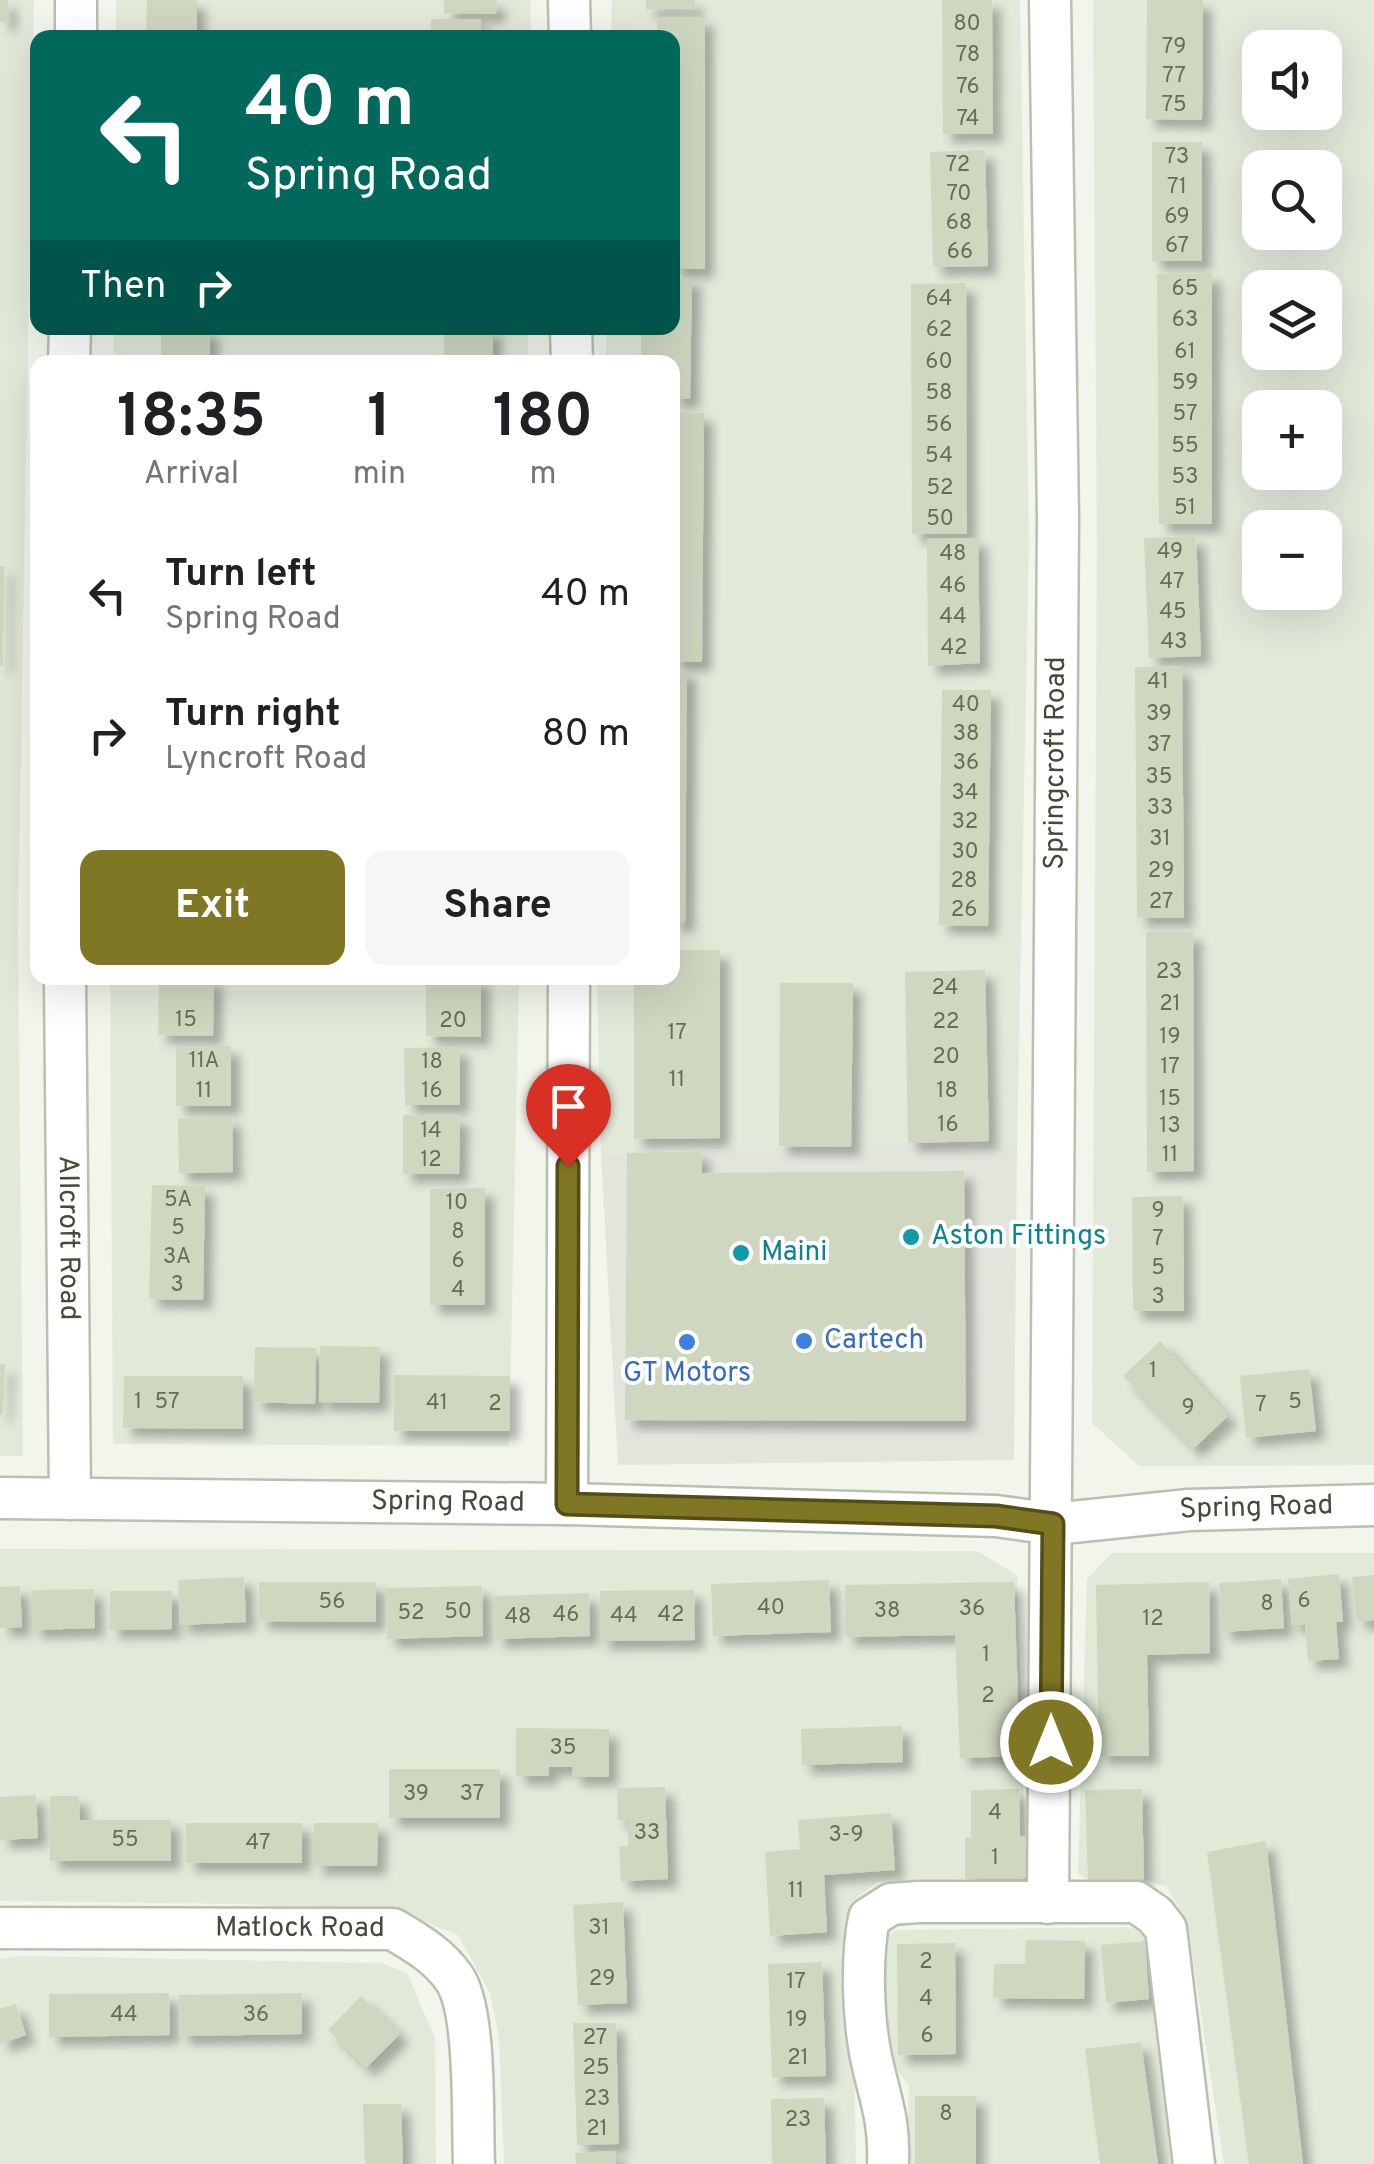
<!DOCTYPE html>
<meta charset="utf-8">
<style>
body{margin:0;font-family:Overpass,sans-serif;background:#f6f6f6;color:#202124;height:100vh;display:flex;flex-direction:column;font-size:38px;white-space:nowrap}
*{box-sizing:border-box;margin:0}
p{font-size:32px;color:#757577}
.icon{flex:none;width:55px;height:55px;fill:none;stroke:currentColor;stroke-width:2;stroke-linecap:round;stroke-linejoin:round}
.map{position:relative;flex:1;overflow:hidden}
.side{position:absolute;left:30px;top:355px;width:650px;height:630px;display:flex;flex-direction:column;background:#fff;border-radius:20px;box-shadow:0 10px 40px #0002}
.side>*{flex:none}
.guide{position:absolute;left:30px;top:30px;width:650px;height:305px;border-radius:20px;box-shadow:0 10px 40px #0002;background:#00695c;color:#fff;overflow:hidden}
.controls{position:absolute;left:1242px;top:30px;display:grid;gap:20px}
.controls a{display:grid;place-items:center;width:100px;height:100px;border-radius:20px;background:#fff;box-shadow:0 10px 40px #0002;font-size:50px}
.pin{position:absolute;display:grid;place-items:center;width:85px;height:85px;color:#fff;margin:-102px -42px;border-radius:50% 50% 50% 0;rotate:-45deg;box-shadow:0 0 10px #0007}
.pin .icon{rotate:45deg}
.me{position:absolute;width:110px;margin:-55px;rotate:0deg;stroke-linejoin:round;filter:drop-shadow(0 0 8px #0008)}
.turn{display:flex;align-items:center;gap:35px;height:210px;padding:0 50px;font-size:45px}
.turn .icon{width:130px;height:130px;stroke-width:2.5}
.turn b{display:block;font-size:70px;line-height:85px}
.then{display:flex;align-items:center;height:95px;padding:0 50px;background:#0003;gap:20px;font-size:38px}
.eta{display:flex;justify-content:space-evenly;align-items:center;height:170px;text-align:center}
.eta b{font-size:60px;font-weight:700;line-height:70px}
.action{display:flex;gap:20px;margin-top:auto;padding:20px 50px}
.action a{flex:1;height:115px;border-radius:20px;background:#807724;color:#fff;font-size:40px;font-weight:700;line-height:115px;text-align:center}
.action a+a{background:#f6f6f6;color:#202124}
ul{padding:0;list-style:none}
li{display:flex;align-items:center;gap:30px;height:140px;padding:0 50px}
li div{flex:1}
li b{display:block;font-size:38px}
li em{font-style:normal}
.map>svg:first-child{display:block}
.residential{fill:#e2e9d9;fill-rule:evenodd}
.industrial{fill:#e2e5dc}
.building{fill:#cfd7c1;filter:url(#shadow)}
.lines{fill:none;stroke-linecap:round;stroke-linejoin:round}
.street-casing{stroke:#b9c1ae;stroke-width:45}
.street{stroke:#fff;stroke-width:40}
.route-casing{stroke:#534d17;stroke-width:25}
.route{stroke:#807724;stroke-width:18}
.culture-dot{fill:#0f9aa8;stroke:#fff;stroke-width:4}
.shop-dot{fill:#3f7fe0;stroke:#fff;stroke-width:4}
.labels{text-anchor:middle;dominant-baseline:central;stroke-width:8;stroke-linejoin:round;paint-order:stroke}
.number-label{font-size:22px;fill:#666d5b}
.street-label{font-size:28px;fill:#434a39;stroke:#fff}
.culture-label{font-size:28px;fill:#0d838f;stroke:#fff;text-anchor:start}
.shop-label{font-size:28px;fill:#366cbe;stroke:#fff;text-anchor:start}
</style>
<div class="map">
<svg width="1374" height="2164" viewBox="0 0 1374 2164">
<defs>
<filter id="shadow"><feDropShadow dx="9" dy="9" stdDeviation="5" flood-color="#0004"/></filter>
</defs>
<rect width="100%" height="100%" fill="#f1f5eb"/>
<g class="residential">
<path d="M0,0H34L18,929L23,1456H0Z"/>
<path d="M116,0H531V37L116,38Z"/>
<path d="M612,0H1020L1029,541L1017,1145L908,1143L601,1155L597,978H672V362H606V328H672V38L611,37Z"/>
<path d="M1093,0H1374V1465L1139,1466L1092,1423L1097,543ZM1260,48H1325V112H1260ZM1260,168H1325V232H1260ZM1260,288H1325V352H1260ZM1260,408H1325V472H1260ZM1260,528H1325V592H1260Z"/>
<path d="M114,328H528V362H113Z"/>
<path d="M110,978H519L509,1446L113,1444Z"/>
<path d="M0,1549L977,1551L1017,1575L1026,1878L877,1882L851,1903L856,2164H504L499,2038L490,1993L458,1935L401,1912L241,1904L0,1901Z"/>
<path d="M1112,1553H1374V2164H1224L1187,1921L1167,1887L1144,1879L1088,1881L1078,1873L1087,1579Z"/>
<path d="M1138,1927L1148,1936L1172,2164H906L909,2086L891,2062L882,2037L883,1937L897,1930Z"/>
<path d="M21,1956L381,1963L407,1973L435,2038L436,2164H0V1959Z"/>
</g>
<path class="industrial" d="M908,1143L1017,1145L1014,1460L618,1465L601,1155Z"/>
<g class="building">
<path d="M0,0H8V23L0,22Z"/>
<path d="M147,0H197V36H146Z"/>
<path d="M444,0H497L496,14L444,13Z"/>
<rect x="646" y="0" width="49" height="9"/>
<path d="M942,0H992L993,134H943Z"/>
<path d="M1147,0H1203L1202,120L1146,119Z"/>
<path d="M657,17H705V269H672V38H657Z"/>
<rect x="431" y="19" width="50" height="19"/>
<rect x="1152" y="142" width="50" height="119"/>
<path d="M985,150L988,266L933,267L930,152Z"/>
<path d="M1212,273V524H1159L1157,274Z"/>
<path d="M672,278H692L690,399H672V362H641V328H672Z"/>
<path d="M966,283L967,534H912L911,284Z"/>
<rect x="161" y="328" width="49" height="34"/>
<rect x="444" y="328" width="49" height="34"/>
<path d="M672,412L704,413L702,662H672Z"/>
<path d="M1196,536L1201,656L1149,658L1144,538Z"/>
<path d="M978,538L980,663L928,666L927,539Z"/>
<path d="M0,566H4L3,666H0Z"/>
<path d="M1182,666L1184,918H1137L1135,667Z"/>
<path d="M672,670H687L685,923H672Z"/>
<path d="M942,690H991L988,926L939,925Z"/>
<path d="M1146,932H1193L1194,1171L1147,1172Z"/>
<path d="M672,950H720V1138L634,1139V978H672Z"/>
<path d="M985,970L989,1141L908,1143L905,972Z"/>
<path d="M159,978H214L213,1036L158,1035Z"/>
<path d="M426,978H481V1037L426,1036Z"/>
<path d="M780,983H853L851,1147L779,1146Z"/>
<rect x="176" y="1046" width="55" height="60"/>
<path d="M460,1047V1105H405L404,1048Z"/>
<path d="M403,1115L460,1116L459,1174H403Z"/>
<path d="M232,1117L233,1172L179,1173L178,1118Z"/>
<path d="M701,1151L702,1173L964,1171L966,1421L625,1420L627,1153Z"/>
<path d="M152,1185L205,1186L203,1300L149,1299Z"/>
<path d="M485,1188V1305H430V1189Z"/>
<path d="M1183,1196L1184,1311H1133L1132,1197Z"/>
<path d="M1160,1341L1228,1416L1193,1449L1123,1376Z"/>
<path d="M320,1346L380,1347L379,1403L319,1402Z"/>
<path d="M255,1347L316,1348L315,1404L254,1402Z"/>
<path d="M0,1364H5L3,1415H0Z"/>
<path d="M1309,1369L1316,1431L1246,1438L1240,1376Z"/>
<path d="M394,1375L510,1376V1431H394Z"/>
<path d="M124,1376H243V1429L123,1428Z"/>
<path d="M1339,1574L1343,1622H1336L1339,1659L1308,1661L1305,1624L1292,1625L1288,1579Z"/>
<path d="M1374,1575V1620L1357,1621L1352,1577Z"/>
<path d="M244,1577L246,1622L180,1625L178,1580Z"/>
<path d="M1281,1579L1284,1628L1222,1632L1219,1583Z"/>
<path d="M829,1580L831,1632L713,1636L711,1584Z"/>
<path d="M259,1582H376V1622L259,1621Z"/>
<path d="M1014,1582L1020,1756L960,1758L955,1635L845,1637V1585Z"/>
<path d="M1209,1582L1210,1653L1147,1655L1149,1756H1099L1096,1585Z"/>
<path d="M20,1586L22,1627L0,1628V1587Z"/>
<path d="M482,1586L483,1636L387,1639L386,1588Z"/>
<path d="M94,1589L95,1628L32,1630V1590Z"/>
<path d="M694,1590L695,1640L600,1641V1591Z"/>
<path d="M110,1591H172V1629L110,1630Z"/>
<path d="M589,1593L590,1636L495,1639L494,1596Z"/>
<path d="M902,1726L903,1762L802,1765L801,1729Z"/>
<path d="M516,1728L609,1729V1777H572L573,1767H549V1776H516Z"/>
<rect x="389" y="1769" width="111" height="49"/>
<path d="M665,1787L668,1879L621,1881L619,1846H628V1821L618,1820L617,1788Z"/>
<path d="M1019,1789L1020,1836L1025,1837L1026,1878L965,1879V1837L971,1838V1790Z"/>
<path d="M1142,1789L1144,1879L1088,1881L1085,1790Z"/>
<path d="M36,1795L38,1838L0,1840V1797Z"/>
<path d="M50,1796H79L80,1820H171V1861H50Z"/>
<path d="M891,1813L895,1870L824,1875L827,1932L770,1936L765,1852L800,1849L798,1820Z"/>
<rect x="186" y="1823" width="116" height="40"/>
<path d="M314,1823H378L377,1866H314Z"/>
<path d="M1266,1841L1303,2164H1249L1207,1852Z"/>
<path d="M623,1902L627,2003L578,2005L573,1905Z"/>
<path d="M1026,1940L1085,1941L1084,1999L993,1998L994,1964H1025Z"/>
<path d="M1145,1941L1149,1999L1106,2003L1101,1945Z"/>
<path d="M955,1943L956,2054L898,2055L897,1944Z"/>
<path d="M822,1962L826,2076L772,2077L768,1964Z"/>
<path d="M169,1993L170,2035L49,2037V1994Z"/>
<path d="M302,1993V2034L180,2036L179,1995Z"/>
<path d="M361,1996L400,2034L366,2068L328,2030Z"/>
<path d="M16,2004L26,2035L0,2044V2009Z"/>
<path d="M573,2023H616L619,2144L577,2145Z"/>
<path d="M1141,2042L1158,2164H1100L1085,2049Z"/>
<rect x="915" y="2096" width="61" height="68"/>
<path d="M824,2098L826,2164H772L771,2099Z"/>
<path d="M363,2104H401L403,2164H365Z"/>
<path d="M616,2151V2164H576L575,2153Z"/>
</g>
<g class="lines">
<defs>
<g id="street">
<path d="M569,0L570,38"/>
<path d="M76,38V0"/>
<path d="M571,328L572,362"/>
<path d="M69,362L70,328"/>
<path id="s1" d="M65,978L70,1499"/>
<path id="s2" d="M0,1498L567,1504L996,1516L1053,1524L1189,1510L1374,1505"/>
<path d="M567,1504L569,978"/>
<path id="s3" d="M1048,1903L1058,518L1050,0"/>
<path id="s4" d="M0,1928L393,1929C416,1943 438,1955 454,1978C477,2010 472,2121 474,2164"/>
<path d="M888,2164C890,2120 880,2099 871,2057C863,2017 861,1959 869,1918L891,1904L919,1902H1136L1155,1915L1166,1929L1194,2164"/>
</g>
</defs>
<use href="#street" class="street-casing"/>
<use href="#street" class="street"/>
</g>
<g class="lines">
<defs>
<path id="route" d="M568,1166L567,1504L996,1516L1053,1524L1051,1742"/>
</defs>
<use href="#route" class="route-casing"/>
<use href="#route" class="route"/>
</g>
<g class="culture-dot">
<circle cx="911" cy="1237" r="10"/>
<circle cx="741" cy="1253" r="10"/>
</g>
<g class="shop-dot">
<circle cx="804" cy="1341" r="10"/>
<circle cx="687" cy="1342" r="10"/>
</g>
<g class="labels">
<g class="number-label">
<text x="967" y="24">80</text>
<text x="1174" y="47">79</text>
<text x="968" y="55">78</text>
<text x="1174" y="76">77</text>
<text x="968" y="87">76</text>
<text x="1174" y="105">75</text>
<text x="968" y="119">74</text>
<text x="1177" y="157">73</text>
<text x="958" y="165">72</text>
<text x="1177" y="187">71</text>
<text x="959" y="194">70</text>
<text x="1177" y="217">69</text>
<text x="959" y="223">68</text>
<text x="1177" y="246">67</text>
<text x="960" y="252">66</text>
<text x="1185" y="289">65</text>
<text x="939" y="299">64</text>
<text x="1185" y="320">63</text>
<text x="939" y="330">62</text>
<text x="1185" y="352">61</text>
<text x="939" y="362">60</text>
<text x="1185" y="383">59</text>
<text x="939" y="393">58</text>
<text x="1185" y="414">57</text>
<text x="939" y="425">56</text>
<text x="1185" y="446">55</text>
<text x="939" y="456">54</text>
<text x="1185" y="477">53</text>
<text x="940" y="488">52</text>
<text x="1185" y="508">51</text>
<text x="940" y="519">50</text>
<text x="1170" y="552">49</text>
<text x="953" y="554">48</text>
<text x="1172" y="582">47</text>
<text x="953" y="586">46</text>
<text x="1173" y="612">45</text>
<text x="953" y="617">44</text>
<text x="1174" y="642">43</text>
<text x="954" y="648">42</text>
<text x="1158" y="682">41</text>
<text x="966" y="705">40</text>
<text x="1159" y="714">39</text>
<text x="966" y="734">38</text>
<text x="1159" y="745">37</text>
<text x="966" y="763">36</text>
<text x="1159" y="777">35</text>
<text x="965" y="793">34</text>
<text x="1160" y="808">33</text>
<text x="965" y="822">32</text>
<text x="1160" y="839">31</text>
<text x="965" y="852">30</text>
<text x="1161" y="871">29</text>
<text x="964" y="881">28</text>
<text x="1161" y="902">27</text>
<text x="964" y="910">26</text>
<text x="1169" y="972">23</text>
<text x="945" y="988">24</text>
<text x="1170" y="1004">21</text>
<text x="186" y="1020">15</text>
<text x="453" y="1021">20</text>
<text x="946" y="1022">22</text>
<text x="677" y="1033">17</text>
<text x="1170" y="1037">19</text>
<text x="946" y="1057">20</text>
<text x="204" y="1061">11A</text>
<text x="432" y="1062">18</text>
<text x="1170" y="1067">17</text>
<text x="677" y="1080">11</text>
<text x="204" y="1091">11</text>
<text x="432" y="1091">16</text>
<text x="947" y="1091">18</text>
<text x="1170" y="1099">15</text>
<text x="948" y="1125">16</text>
<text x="1170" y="1126">13</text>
<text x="431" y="1131">14</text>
<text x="1170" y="1155">11</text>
<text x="431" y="1160">12</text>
<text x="178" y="1200">5A</text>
<text x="457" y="1203">10</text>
<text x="1158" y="1211">9</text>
<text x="178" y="1228">5</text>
<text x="458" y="1232">8</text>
<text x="1158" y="1239">7</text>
<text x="177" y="1257">3A</text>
<text x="458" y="1261">6</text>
<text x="1158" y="1268">5</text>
<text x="177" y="1285">3</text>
<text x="458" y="1290">4</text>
<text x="1158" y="1297">3</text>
<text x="1153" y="1371">1</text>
<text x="138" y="1402">1</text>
<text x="167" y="1402">57</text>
<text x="1295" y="1402">5</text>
<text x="437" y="1403">41</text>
<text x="495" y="1404">2</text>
<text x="1261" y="1405">7</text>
<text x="1188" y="1408">9</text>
<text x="1304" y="1601">6</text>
<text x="332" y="1602">56</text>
<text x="1267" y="1604">8</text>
<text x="771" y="1608">40</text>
<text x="972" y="1609">36</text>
<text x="887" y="1611">38</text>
<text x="458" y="1612">50</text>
<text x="411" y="1613">52</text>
<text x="566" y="1615">46</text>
<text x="671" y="1615">42</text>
<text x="624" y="1616">44</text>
<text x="518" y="1617">48</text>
<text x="1153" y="1619">12</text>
<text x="986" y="1655">1</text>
<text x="988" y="1696">2</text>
<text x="563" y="1748">35</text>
<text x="416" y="1794">39</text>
<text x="472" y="1794">37</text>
<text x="995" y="1813">4</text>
<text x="647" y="1833">33</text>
<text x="846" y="1835">3-9</text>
<text x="125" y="1840">55</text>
<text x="258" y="1843">47</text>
<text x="995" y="1858">1</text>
<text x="796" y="1891">11</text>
<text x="599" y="1928">31</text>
<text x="926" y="1962">2</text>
<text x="602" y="1979">29</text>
<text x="796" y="1982">17</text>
<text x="926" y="1999">4</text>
<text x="124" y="2015">44</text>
<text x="256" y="2015">36</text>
<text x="797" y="2020">19</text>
<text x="927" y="2036">6</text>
<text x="595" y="2038">27</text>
<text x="798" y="2058">21</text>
<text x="596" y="2068">25</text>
<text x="597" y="2099">23</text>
<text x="946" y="2114">8</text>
<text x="798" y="2120">23</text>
<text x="597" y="2129">21</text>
</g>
<g class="street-label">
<text stroke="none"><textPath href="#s3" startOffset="1140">Springcroft Road</textPath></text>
<text stroke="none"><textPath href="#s1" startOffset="260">Allcroft Road</textPath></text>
<text stroke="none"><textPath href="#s2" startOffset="448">Spring Road</textPath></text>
<text stroke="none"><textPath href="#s2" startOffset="1258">Spring Road</textPath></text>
<text stroke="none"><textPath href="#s4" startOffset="300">Matlock Road</textPath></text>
</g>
<g class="culture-label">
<text x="931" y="1237">Aston Fittings</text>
<text x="761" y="1253">Maini</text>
</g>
<g class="shop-label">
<text x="824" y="1341">Cartech</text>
<text x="687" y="1374" text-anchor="middle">GT Motors</text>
</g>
</g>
</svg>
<div class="controls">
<a><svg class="icon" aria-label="sound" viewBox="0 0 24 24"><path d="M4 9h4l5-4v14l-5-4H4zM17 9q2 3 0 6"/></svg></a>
<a><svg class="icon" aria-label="search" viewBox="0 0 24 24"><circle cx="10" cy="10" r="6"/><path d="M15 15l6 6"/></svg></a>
<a><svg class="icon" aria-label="layers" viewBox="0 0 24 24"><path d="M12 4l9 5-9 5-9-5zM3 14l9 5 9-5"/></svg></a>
<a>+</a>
<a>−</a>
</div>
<div class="pin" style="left:568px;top:1166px;background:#d93025"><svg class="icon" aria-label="arrive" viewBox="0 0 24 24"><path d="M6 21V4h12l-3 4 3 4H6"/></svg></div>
<svg class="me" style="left:1051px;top:1742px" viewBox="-20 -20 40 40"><circle r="17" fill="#807724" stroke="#fff" stroke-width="3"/><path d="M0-11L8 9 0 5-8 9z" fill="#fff"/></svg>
<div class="guide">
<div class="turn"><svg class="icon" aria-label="left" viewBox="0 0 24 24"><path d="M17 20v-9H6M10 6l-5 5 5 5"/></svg><div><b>40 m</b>Spring Road</div></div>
<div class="then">Then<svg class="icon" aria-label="right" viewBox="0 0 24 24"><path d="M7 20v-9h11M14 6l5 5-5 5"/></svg></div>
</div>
<section class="side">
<div class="eta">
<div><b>18:35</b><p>Arrival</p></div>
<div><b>1</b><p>min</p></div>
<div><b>180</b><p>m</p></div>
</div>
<ul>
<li><svg class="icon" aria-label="left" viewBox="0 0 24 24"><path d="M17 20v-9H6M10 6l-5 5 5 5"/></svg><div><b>Turn left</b><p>Spring Road</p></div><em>40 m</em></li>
<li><svg class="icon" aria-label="right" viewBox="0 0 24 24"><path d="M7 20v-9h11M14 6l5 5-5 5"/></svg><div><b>Turn right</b><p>Lyncroft Road</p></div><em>80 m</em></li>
</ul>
<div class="action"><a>Exit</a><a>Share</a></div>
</section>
</div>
